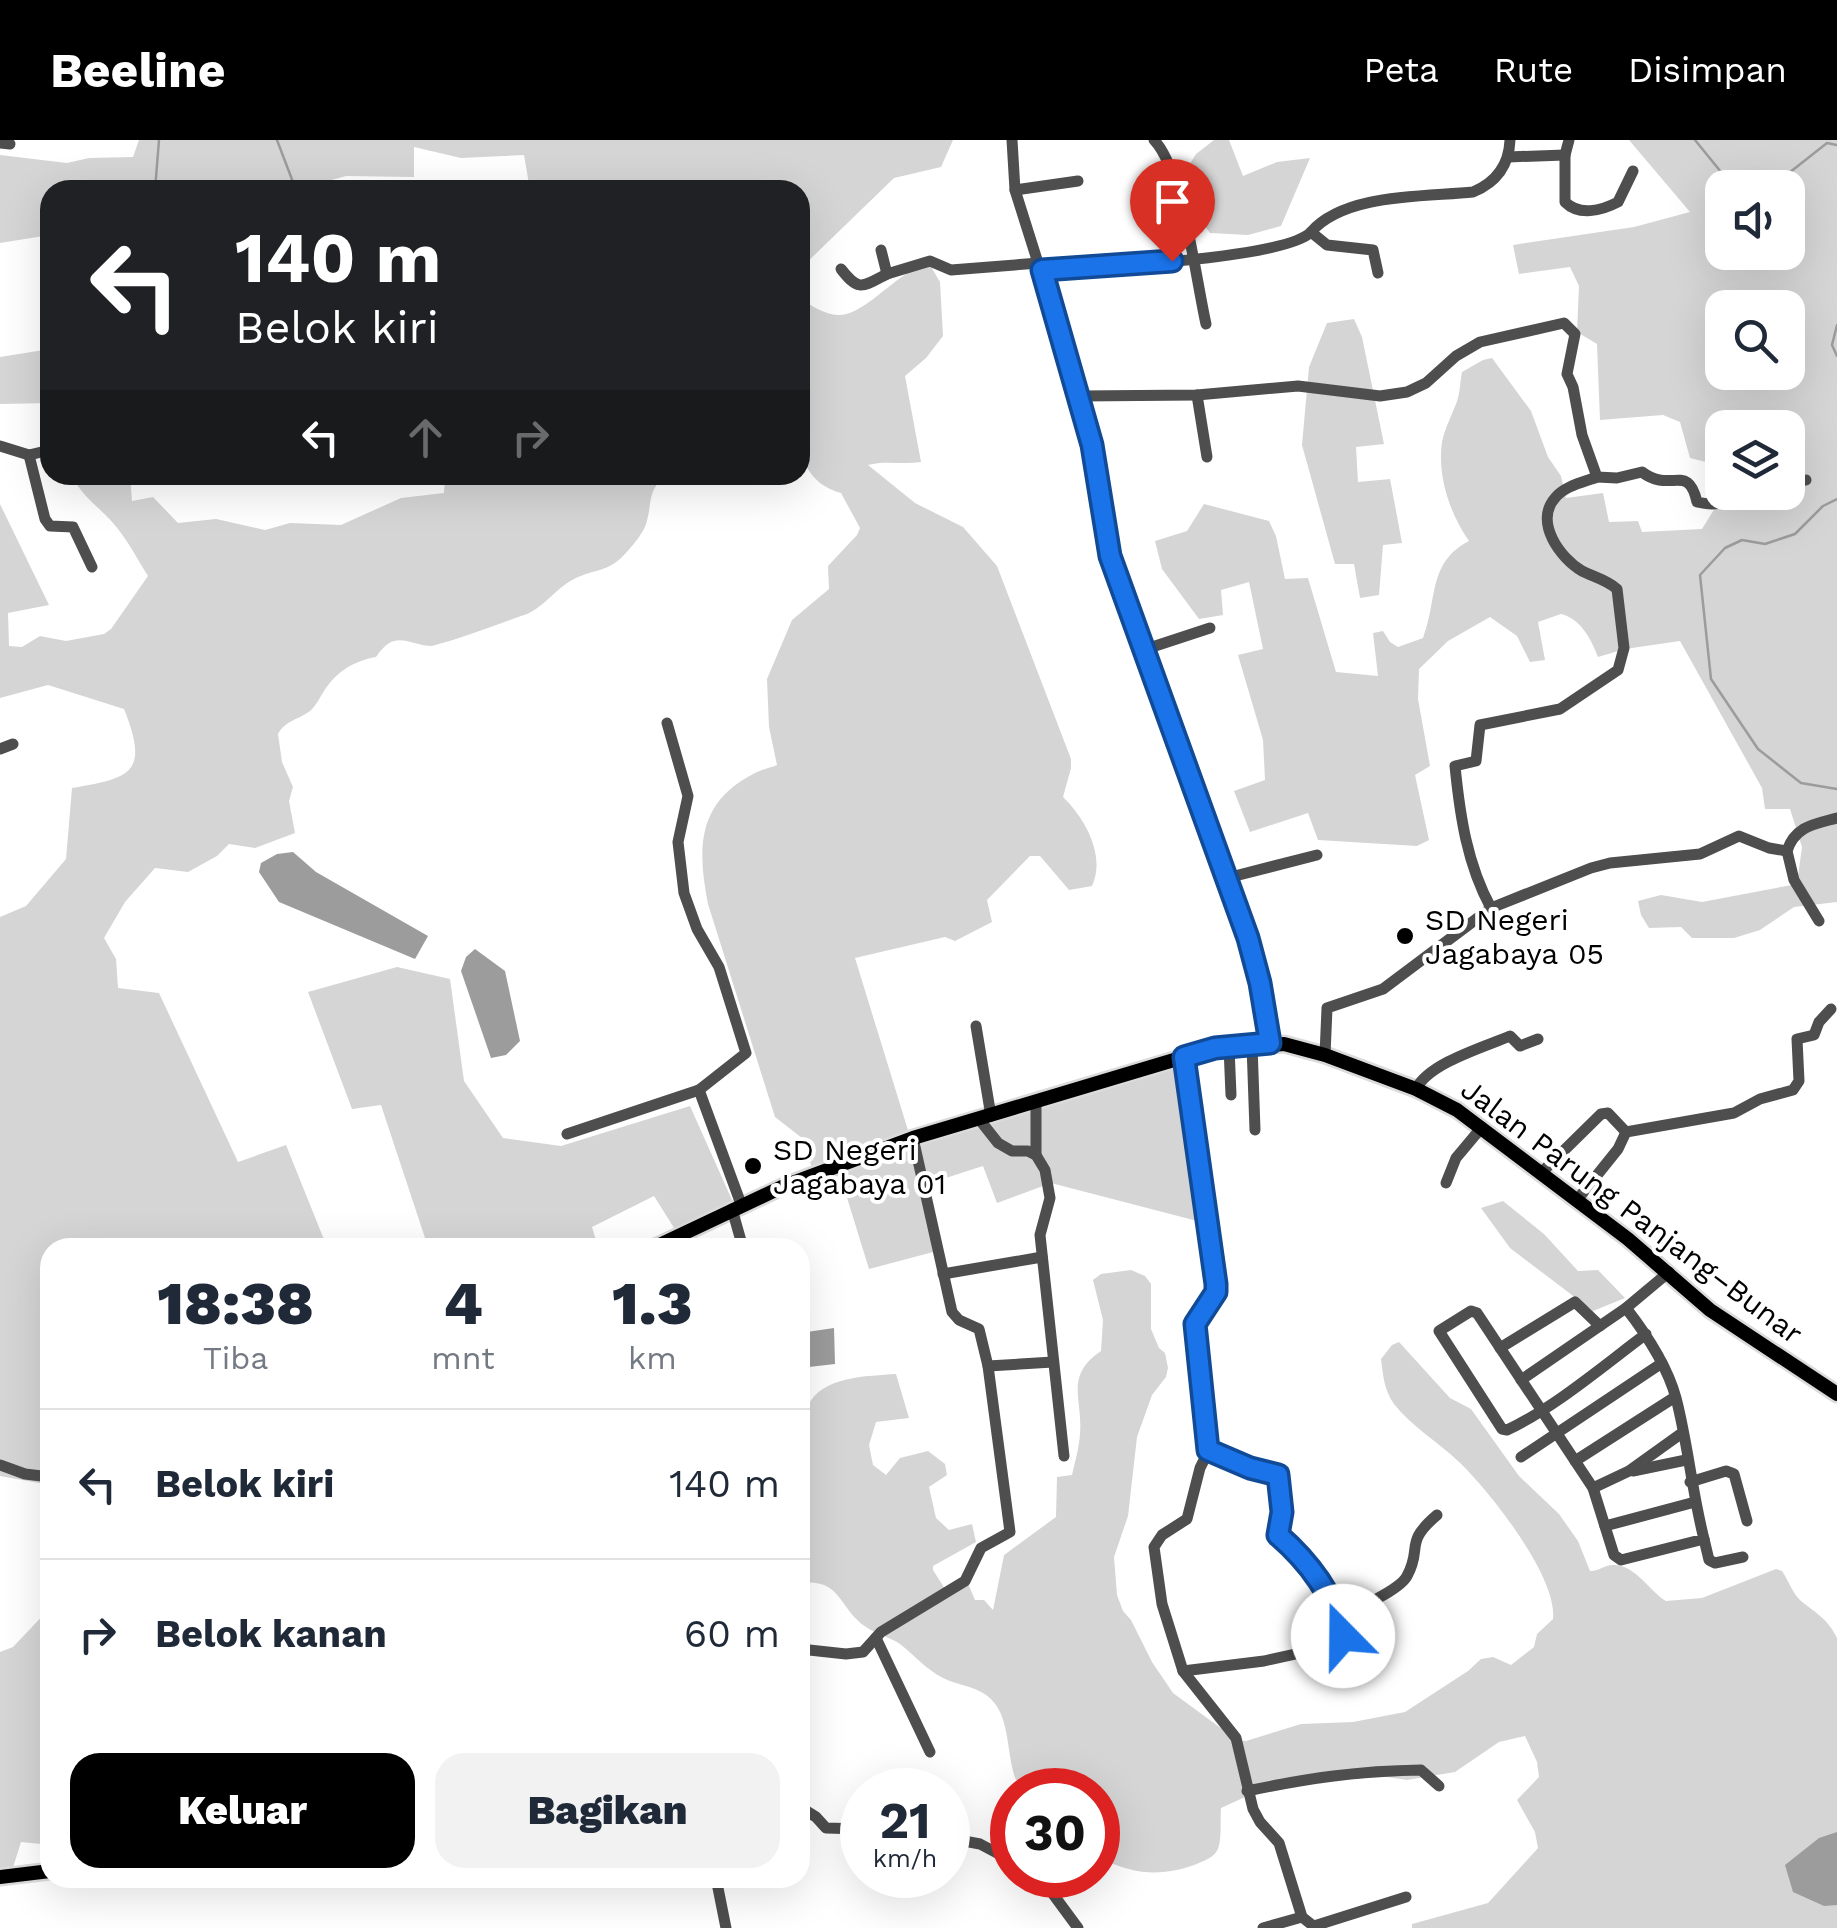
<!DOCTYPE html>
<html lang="id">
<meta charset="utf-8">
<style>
body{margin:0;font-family:"Work Sans",sans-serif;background:#f2f2f3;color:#1f2937;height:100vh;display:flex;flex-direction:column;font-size:38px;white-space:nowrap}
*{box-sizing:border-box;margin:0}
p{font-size:32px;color:#747a83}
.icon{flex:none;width:55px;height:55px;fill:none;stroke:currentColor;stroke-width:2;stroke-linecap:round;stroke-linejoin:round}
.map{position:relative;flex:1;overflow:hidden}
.panel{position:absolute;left:40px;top:1098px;width:770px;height:650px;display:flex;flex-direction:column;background:#fff;border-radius:30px;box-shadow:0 10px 40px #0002}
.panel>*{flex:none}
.hud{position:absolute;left:40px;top:40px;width:770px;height:305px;border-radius:30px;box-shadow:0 10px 40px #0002;background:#202124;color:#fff;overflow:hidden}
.fabs{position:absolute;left:1705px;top:30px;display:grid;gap:20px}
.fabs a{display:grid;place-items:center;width:100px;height:100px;border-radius:20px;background:#fff;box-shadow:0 10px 40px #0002;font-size:50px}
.speed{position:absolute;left:840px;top:1628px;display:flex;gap:20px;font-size:50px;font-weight:700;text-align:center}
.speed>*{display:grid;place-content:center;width:130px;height:130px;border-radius:50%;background:#fff;box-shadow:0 10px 40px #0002;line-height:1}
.speed small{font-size:25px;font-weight:400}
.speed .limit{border:15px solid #d22;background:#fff;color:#111}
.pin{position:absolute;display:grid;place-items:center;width:85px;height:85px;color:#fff;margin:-102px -42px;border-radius:50% 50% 50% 0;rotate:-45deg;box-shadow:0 0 10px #0007}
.pin .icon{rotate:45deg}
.me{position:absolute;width:110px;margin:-55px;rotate:338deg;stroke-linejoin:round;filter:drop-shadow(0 0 8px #0008)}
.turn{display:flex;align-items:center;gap:35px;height:210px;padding:0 30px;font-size:45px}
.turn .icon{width:130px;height:130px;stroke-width:2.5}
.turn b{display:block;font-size:70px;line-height:85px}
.lanes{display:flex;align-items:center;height:95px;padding:0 30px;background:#0003;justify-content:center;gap:50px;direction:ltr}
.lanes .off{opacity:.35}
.eta{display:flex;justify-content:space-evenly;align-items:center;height:170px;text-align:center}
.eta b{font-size:60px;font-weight:800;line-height:70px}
.action{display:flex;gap:20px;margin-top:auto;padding:20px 30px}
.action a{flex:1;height:115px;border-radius:30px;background:#000;color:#fff;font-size:40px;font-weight:800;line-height:115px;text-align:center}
.action a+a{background:#f2f2f3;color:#1f2937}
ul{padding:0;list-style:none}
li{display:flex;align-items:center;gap:30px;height:150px;padding:0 30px;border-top:2px solid #e0e1e3}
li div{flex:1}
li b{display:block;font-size:38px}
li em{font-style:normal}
header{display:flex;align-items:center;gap:60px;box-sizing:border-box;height:140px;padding:0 50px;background:#000;color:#fff}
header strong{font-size:48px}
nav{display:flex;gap:55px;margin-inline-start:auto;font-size:35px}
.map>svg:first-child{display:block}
.green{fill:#d5d5d5;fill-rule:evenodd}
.water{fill:#9c9c9c}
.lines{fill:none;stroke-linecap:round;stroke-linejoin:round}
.stream{stroke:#9c9c9c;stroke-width:2.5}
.major-casing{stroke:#dbdbdb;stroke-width:19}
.minor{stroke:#4e4e4e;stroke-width:11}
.major{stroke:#000;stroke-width:14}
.route-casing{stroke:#114b97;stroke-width:25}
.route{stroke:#1a73e8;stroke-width:18}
.poi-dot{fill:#000;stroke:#fff;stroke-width:4}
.labels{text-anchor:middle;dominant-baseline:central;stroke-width:8;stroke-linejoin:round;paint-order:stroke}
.poi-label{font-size:30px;fill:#000;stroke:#fff;text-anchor:start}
.street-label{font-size:30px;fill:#000;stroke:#fff}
</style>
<header>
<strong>Beeline</strong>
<nav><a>Peta</a><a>Rute</a><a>Disimpan</a></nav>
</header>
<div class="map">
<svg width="1837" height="1788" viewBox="0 0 1837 1788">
<rect width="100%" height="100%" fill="#fff"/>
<g class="green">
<path d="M139,0H953L941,27L894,38L800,129V50H530L524,15L461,18L414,7V37L346,36L310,46L311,50H50V95L0,103V15L67,23L89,18L133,17Z"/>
<path d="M1214,0H1229L1243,36L1277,22L1310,18L1281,86L1248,95L1210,93C1199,78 1186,63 1196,45L1189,25L1196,14Z"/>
<path d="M1629,0H1837V762L1794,767L1760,790L1734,798H1692L1681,787L1649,788L1641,775L1638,761L1661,755L1702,762L1797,744L1802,707L1790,669H1765L1762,648L1680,501L1625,509L1598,517C1591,499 1581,479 1561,474L1538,482L1545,520L1530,522L1517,496L1490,477L1448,501L1419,529L1418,559L1430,626L1415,635L1429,700L1417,706L1318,700L1308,673L1250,692L1234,651L1265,640L1263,600L1238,515L1263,509L1249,442L1221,450L1223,475L1199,479L1162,429L1155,401L1187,391L1204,364L1269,381L1276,396L1285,439L1308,438L1336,532L1378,536L1373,493L1383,491L1390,502L1398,507L1423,498C1438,460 1427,423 1469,401C1450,374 1437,336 1442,302C1445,288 1451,277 1456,264C1460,255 1460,242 1462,232L1483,220L1492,218L1531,271L1548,317L1561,336L1566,358L1603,353L1609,382L1638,381L1642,392L1702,389L1720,360L1710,344L1706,322L1690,318L1680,282L1663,275L1600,280L1597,204L1577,192L1579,146L1570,127L1519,134L1513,105L1634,87L1690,72ZM1722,48H1788V112H1722ZM1722,168H1788V232H1722ZM1722,288H1788V352H1722Z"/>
<path d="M929,123L940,142L943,196L926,218L905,236L921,322C903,325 885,320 868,325L915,363L963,387L997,426L1071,619V628L1063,657C1085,678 1106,716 1092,746L1069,750L1040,716H1030L987,760L992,782L955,801L945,797L855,818L911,1000L1181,917L1201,1082L1051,1043L997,1063L983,1026L921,1046L937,1111L869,1129L836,1022L812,1028L802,998L775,977L708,764C697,708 697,662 755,633C762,629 770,628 777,625L769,587L767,539L792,480L829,449L828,426L857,395L860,388L841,353C818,346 811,336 800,315V159C811,165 825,175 838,175C864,177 901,128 929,123Z"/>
<path d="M1354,179L1362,197L1384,304L1356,307L1358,342L1390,339L1402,403L1383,405L1379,455L1360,458L1354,424H1335L1302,305L1309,227L1327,183Z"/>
<path d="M50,209V263L0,264V217Z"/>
<path d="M71,335H130L132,361L153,357L178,383L216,379L265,390L290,383L341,385L401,358L444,353L445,335H665C646,354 653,362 646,384C644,392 631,408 624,415C608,432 595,429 576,438C558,446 544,467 527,474C495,485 465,497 432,506C408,505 395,488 376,517C354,521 337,531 324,551C320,557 316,566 310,571C298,580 286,580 278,594L282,622L293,647L289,661L295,693L255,708L229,704L217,716L188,732L155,728L125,762L104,798L116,819L118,848L159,853L238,1022L286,1005L327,1107L50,1108V1345L0,1336V777L26,766L66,719L72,648C130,638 150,634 124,569L48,545L0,558V364L49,465L8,473L9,506L22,507L40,496L66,501L104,494L111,489L148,436C138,420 129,403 118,389C100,366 86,362 71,335Z"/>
<path d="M397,827L450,839L464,941L503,998L561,1006L690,966L736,1069L681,1099L654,1056L592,1087L598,1107H428L381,965L352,969L308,852Z"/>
<path d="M1503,1061L1544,1094L1578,1131L1598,1130L1625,1158L1593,1171L1510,1108L1481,1068Z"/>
<path d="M1131,1130L1145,1136L1151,1144V1189L1159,1208L1165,1213L1168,1228L1166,1237L1152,1255L1137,1297L1128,1376L1114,1417L1117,1455L1123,1471L1131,1480L1152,1522L1173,1553L1237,1600L1246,1601L1301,1584L1353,1582L1405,1572L1468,1531L1481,1519L1493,1517L1511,1525L1534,1507L1537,1494L1553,1479C1558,1437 1488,1349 1458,1321C1437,1301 1412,1287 1394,1264C1384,1250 1383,1235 1381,1219L1392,1205L1399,1202L1450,1258L1471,1269L1519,1336L1559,1374L1578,1401L1590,1431C1601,1431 1603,1425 1613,1425C1635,1424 1649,1451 1666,1461L1702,1458L1776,1429L1782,1431C1788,1440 1793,1454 1801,1461C1816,1473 1828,1479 1837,1498V1788H1412V1784L1488,1763L1538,1708L1535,1692L1517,1660L1539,1637L1537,1622L1525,1596L1499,1602L1455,1632L1407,1640L1367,1634L1340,1637L1245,1657L1221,1668C1220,1680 1222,1698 1218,1709C1214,1717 1206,1720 1199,1723C1168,1736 1136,1736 1105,1720L1098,1684V1650H1035L1016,1640C1007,1617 1010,1585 996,1565C983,1546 961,1547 943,1538C927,1530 914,1515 900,1504C890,1497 876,1494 866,1487C838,1468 842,1438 800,1443V1397L805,1395L801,1380L800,1267L808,1266C821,1236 868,1236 896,1234L909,1278L876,1282L869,1305L873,1325L886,1335L900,1318L928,1311L945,1324L947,1335L929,1347L936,1378L949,1390L972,1384L976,1402L933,1426V1430L945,1449L966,1439L975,1460H984L993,1470L1004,1415L1056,1377L1057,1337L1072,1335C1075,1322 1079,1308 1080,1294C1083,1259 1064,1236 1101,1211L1103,1180L1093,1140L1101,1134Z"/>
<path d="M50,1468V1705L21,1702L9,1740L0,1741V1512L13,1507Z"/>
</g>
<g class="water">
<path d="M293,712L316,732L428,796L415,819L279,762L259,732L261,723L277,714Z"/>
<path d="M475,809L505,831L520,901L506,915L491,918L461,831L466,817Z"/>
<path d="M834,1188L835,1224L800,1228V1193Z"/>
<path d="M1837,1692V1765L1824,1766L1793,1752L1785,1725L1819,1698Z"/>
</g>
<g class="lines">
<g class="stream">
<path d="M277,0L296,50"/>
<path d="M1695,0L1734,48"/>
<path d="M1770,48L1827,3L1837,5"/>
<path d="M155,50L159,0"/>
<path d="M1837,185L1832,205L1837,216"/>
<path d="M1837,359L1823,366L1795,394L1765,404L1742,400L1725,408L1700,435L1711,539L1758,609L1801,643L1837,649"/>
</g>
<defs>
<g id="major">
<path d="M653,1108L784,1046L913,998L1204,911L1284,904L1325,915L1416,949L1457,970L1628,1099L1710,1170L1837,1254"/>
<path d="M0,1737L50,1731"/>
</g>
</defs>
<use href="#major" class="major-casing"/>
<g class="minor">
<path d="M1012,0L1015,50L1080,256L1092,305L1110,416L1248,798L1260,843L1270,903"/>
<path d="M1154,0C1183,30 1196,140 1206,184"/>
<path d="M0,3L10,4"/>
<path d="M1565,15L1569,0"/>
<path d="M1508,17L1565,15V62C1579,76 1601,71 1618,62L1633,31"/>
<path d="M1015,50L1078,41"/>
<path d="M1311,92C1345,53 1425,57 1473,52C1497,42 1509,25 1510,0"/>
<path d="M881,110L887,134L930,121L951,130L1039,123"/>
<path d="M841,129C859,152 862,147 887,134"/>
<path d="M1042,130C1088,128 1285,119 1311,92L1327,105L1373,110L1378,133"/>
<path d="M1197,255L1207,317"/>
<path d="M1080,256L1197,255L1298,246L1380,256L1407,252L1426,243L1456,216L1480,202L1564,183L1575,194L1567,234L1573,247L1582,295L1597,337L1617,338L1642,332C1671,354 1688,322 1697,362C1720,368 1737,359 1758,352"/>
<path d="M0,306L29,315L50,310"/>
<path d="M29,315L45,379L50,386L73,387L92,427"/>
<path d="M1788,344L1806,340"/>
<path d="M1143,510L1210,488"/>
<path d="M0,609L13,604"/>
<path d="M1227,738L1317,715"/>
<path d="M1491,768C1467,724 1460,676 1455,626L1476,621L1480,585L1560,569L1618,530L1624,508L1617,449C1607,440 1594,437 1582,431C1560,418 1534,382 1555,358C1564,346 1584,342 1597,337"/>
<path d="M1819,781L1794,740L1787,711C1795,686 1815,684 1837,678"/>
<path d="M976,886L991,976"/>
<path d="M1252,905L1255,990"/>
<path d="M1229,907L1231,955"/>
<path d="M1325,915L1327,868L1383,849L1491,768L1591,728L1610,723L1700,714L1739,696L1769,708L1787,711"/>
<path d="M1184,917L1216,1151L1195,1183L1209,1310L1200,1328L1187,1379L1162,1395L1154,1407L1162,1464L1183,1531L1236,1598L1253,1669L1260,1682L1279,1703L1302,1777L1316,1788"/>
<path d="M1416,949C1429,923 1484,907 1510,896L1520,906L1538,899"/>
<path d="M699,950L741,1064"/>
<path d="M979,979L998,1003L1012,1011H1028L1036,1015L1045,1030L1050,1058L1040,1095L1064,1316"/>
<path d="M1626,992L1734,973L1760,959L1793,950L1799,941L1797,899L1814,895L1819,882L1831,869"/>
<path d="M567,994L699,950L746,913L719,827L697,789L684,753L678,702L688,656L667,583"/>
<path d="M1036,1015V962"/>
<path d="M1541,1033L1601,974L1608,973L1626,992"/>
<path d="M1446,1043L1456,1018L1482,987"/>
<path d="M1577,1060L1618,1009L1626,992"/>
<path d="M732,1069L743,1108"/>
<path d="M943,1134L1042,1117"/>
<path d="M1626,1168C1647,1195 1667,1225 1676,1258C1688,1304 1692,1352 1704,1399L1621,1420L1614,1415L1593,1348L1477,1173L1471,1171L1439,1191L1502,1289L1507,1290C1554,1268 1603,1226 1646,1194"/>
<path d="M1500,1208L1575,1162L1600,1186"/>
<path d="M988,1226L1053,1222"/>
<path d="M1521,1240L1626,1168L1669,1132"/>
<path d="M1521,1317L1662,1223"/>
<path d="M1575,1321L1675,1257"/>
<path d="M0,1325L25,1334L50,1337"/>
<path d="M1633,1331L1686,1320"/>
<path d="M1690,1342L1726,1331L1734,1334L1747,1381"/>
<path d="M1593,1348L1629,1331L1682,1293"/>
<path d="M1605,1386L1695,1362"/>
<path d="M1704,1399L1709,1420L1715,1423L1743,1417"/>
<path d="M1339,1476C1355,1470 1400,1450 1407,1436C1423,1407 1403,1404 1437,1375"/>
<path d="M876,1498L930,1612"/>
<path d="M800,1509L846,1514L863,1512L881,1492L965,1441L981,1408L1010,1392L988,1226L979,1189L959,1180L952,1172L913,998"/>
<path d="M1183,1531L1264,1521L1341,1504C1351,1470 1302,1416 1278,1395L1282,1372L1278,1335L1250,1328L1209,1310"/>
<path d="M1247,1651C1309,1638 1358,1631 1421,1630L1439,1646"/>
<path d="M800,1667L816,1677L826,1688L862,1689"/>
<path d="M948,1698L980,1704L1012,1721"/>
<path d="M1033,1735L1047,1746L1078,1788"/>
<path d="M716,1738L726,1788"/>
<path d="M1314,1786L1406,1757"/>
<path d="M1263,1788L1302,1777"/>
</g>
<use href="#major" class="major"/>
</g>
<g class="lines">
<defs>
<path id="route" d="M1172,121L1042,130L1092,305L1110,416L1248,798L1260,843L1270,903L1215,908L1184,917L1216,1144V1152L1195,1184L1208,1310L1250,1328L1278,1335L1282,1372L1278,1395C1308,1421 1336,1457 1343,1496"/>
</defs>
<use href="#route" class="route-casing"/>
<use href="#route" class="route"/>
</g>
<g class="poi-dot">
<circle cx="1405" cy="796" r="10"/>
<circle cx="753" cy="1026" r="10"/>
</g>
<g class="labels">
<g class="poi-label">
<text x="1425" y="779">SD Negeri<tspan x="1425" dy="34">Jagabaya 05</tspan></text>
<text x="773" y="1009">SD Negeri<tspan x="773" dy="34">Jagabaya 01</tspan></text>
</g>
<g class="street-label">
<text transform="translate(1632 1071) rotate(37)">Jalan Parung Panjang–Bunar</text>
</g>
</g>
</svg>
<div class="fabs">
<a><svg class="icon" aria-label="sound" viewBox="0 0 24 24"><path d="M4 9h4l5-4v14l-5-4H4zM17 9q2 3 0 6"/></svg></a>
<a><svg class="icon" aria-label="search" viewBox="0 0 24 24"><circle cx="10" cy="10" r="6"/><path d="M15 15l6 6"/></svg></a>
<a><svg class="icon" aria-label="layers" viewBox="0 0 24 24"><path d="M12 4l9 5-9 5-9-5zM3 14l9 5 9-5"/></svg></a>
</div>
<div class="speed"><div>21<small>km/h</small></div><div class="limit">30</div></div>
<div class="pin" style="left:1172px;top:121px;background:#d93025"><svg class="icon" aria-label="arrive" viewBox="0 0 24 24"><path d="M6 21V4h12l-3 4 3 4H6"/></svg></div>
<svg class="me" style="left:1343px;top:1496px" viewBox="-20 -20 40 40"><circle r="19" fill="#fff"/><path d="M0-13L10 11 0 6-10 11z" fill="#1a73e8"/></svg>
<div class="hud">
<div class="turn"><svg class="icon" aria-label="left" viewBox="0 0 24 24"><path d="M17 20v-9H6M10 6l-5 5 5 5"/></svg><div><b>140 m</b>Belok kiri</div></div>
<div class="lanes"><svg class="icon" aria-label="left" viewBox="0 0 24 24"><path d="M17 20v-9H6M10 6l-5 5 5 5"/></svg><svg class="icon off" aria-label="ahead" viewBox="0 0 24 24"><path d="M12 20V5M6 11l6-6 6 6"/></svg><svg class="icon off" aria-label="right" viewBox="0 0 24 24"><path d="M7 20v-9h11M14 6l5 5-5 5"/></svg></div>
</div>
<section class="panel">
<div class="eta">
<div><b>18:38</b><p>Tiba</p></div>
<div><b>4</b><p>mnt</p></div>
<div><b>1.3</b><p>km</p></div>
</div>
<ul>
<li><svg class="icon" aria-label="left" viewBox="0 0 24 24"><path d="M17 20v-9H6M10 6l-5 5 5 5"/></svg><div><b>Belok kiri</b></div><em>140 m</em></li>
<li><svg class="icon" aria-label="right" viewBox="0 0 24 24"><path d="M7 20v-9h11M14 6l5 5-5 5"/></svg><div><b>Belok kanan</b></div><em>60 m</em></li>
</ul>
<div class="action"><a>Keluar</a><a>Bagikan</a></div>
</section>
</div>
